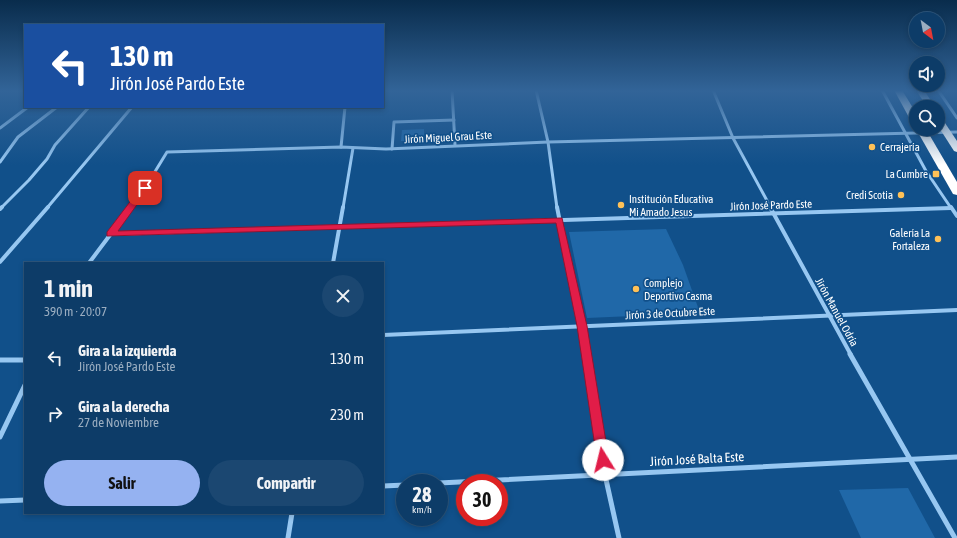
<!DOCTYPE html>
<html lang="es">
<meta charset="utf-8">
<style>
body{margin:0;font-family:"Asap Condensed",sans-serif;background:#1b4771;color:#f1f3f6;height:100vh;display:flex;flex-direction:column;font-size:15px;white-space:nowrap}
*{box-sizing:border-box;margin:0}
p{font-size:13px;color:#9aadc0}
.icon{flex:none;width:22px;height:22px;fill:none;stroke:currentColor;stroke-width:2;stroke-linecap:round;stroke-linejoin:round}
.map{position:relative;flex:1;overflow:hidden}
.drawer{position:absolute;left:24px;top:262px;width:360px;height:252px;display:flex;flex-direction:column;background:#0d3c68;border-radius:0px;box-shadow:0 2px 6px #0003,0 0 0 1px #2d567c}
.drawer>*{flex:none}
.top-card{position:absolute;left:24px;top:24px;width:360px;height:84px;border-radius:0px;box-shadow:0 2px 6px #0003,0 0 0 1px #2d567c;background:#1a4fa0;color:#fff;overflow:hidden}
.needle{width:26px;rotate:148deg}
.buttons{position:absolute;left:909px;top:12px;display:grid;gap:8px}
.buttons a{display:grid;place-items:center;width:36px;height:36px;border-radius:50%;background:#0d3c68;box-shadow:0 2px 6px #0003,0 0 0 1px #2d567c;font-size:20px}
.speed{position:absolute;left:396px;top:474px;display:flex;gap:8px;font-size:20px;font-weight:700;text-align:center}
.speed>*{display:grid;place-content:center;width:52px;height:52px;border-radius:50%;background:#0d3c68;box-shadow:0 2px 6px #0003,0 0 0 1px #2d567c;line-height:1}
.speed small{font-size:10px;font-weight:400}
.speed .limit{border:6px solid #d22;background:#fff;color:#111}
.pin{position:absolute;display:grid;place-items:center;width:34px;height:34px;color:#fff;margin:-17px;border-radius:8px;box-shadow:0 2px 6px #0006}
.me{position:absolute;width:44px;margin:-22px;rotate:351deg;stroke-linejoin:round;filter:drop-shadow(0 0 3px #0008)}
.turn{display:flex;align-items:center;gap:14px;height:84px;padding:0 20px;font-size:18px}
.turn .icon{width:52px;height:52px;stroke-width:2.5}
.turn b{display:block;font-size:28px;line-height:34px}
.round{display:grid;place-items:center;flex:none;width:42px;height:42px;border-radius:21px;background:#1b4771}
.head{display:flex;align-items:center;justify-content:space-between;height:68px;padding:0 20px}
h1{font-size:24px;font-weight:700;line-height:30px}
.action{display:flex;gap:8px;margin-top:auto;padding:8px 20px}
.action a{flex:1;height:46px;border-radius:24px;background:#95b2f1;color:#111;font-size:16px;font-weight:700;line-height:46px;text-align:center}
.action a+a{background:#1b4771;color:#f1f3f6}
ul{padding:0;list-style:none}
li{display:flex;align-items:center;gap:12px;height:56px;padding:0 20px}
li div{flex:1}
li b{display:block;font-size:15px}
li em{font-style:normal}
.map>svg:first-child{display:block}
.green{fill:#2068a8}
.lines{fill:none;stroke-linecap:round;stroke-linejoin:round}
.street-far2{stroke:#97c7f1;stroke-width:3}
.street-far1{stroke:#97c7f1;stroke-width:4}
.street{stroke:#97c7f1;stroke-width:5}
.highway{fill:#fff;fill-rule:evenodd}
.route{fill:#e11d48;stroke:#92132f}
.poi-dot{fill:#ffc157;stroke:#11508a;stroke-width:1.5}
.labels{text-anchor:middle;dominant-baseline:central;stroke-width:3.5;stroke-linejoin:round;paint-order:stroke}
.street-label{font-size:11px;fill:#fff;stroke:#11508a}
.poi-label{font-size:11px;fill:#fff;stroke:#11508a;text-anchor:start}
.near-street-label{font-size:13px;fill:#fff;stroke:#11508a}
</style>
<div class="map">
<svg width="957" height="538" viewBox="0 0 957 538">
<rect width="100%" height="100%" fill="#11508a"/>
<g class="green">
<path d="M424,129V141H401L402,130Z"/>
<path d="M666,229L683,265L700,313L587,318L569,232Z"/>
<path d="M908,488L935,538H861L839,490Z"/>
</g>
<g class="lines">
<g class="street-far2">
<path d="M452,90L455,145"/>
<path d="M536,90L548,142L557,208"/>
<path d="M713,90L733,138L771,208"/>
<path d="M882,90L926,171L951,208"/>
<path d="M938,90L957,118"/>
<path d="M0,128L28,107"/>
<path d="M341,147L345,107"/>
<path d="M392,149L394,122L454,120"/>
<path d="M0,162L18,137L57,107"/>
<path d="M1,208L29,180L47,159L55,145L89,107"/>
<path d="M47,208L132,107"/>
<path d="M130,208L145,188L167,152L341,147L386,149L548,142L957,132"/>
<path d="M343,208L353,148"/>
</g>
<g class="street-far1">
<path d="M557,207L586,355"/>
<path d="M770,207L851,355"/>
<path d="M951,207L957,216"/>
<path d="M0,209L2,207"/>
<path d="M110,234L951,208"/>
<path d="M0,262L48,207"/>
<path d="M89,263L131,207"/>
<path d="M333,263L343,207"/>
<path d="M383,335L957,310"/>
</g>
<g class="street">
<path d="M586,354L605,475L619,538"/>
<path d="M850,354L955,538"/>
<path d="M0,360H25"/>
<path d="M0,437L25,385"/>
<path d="M439,483L957,457"/>
<path d="M383,486L405,485"/>
<path d="M0,501L25,500"/>
<path d="M288,538L292,513"/>
</g>
<g class="highway">
<path d="M894,90H902L916,113V124L911,121Z"/>
<path d="M916,90H924L935,107H927Z"/>
<path d="M938,116L941,117L957,141V152L954,151L938,126Z"/>
<path d="M916,129H926L957,182V195L953,194Z"/>
</g>
</g>
<linearGradient id="sky" x2="0" y2="1"><stop stop-color="#092c4c"/><stop offset="0.55" stop-color="#326498"/><stop offset="1" stop-color="#326498" stop-opacity="0"/></linearGradient>
<rect width="957" height="165" fill="url(#sky)"/>
<path class="route" d="M142,186H145L149,188L118,231L562,218L587,326L609,460L607,464L603,466L599,464L597,460L577,326L556,223L107,236V232Z"/>
<g class="poi-dot">
<circle cx="872" cy="147" r="4"/>
<rect x="932" y="170" width="8" height="8" rx="2"/>
<circle cx="901" cy="195" r="4"/>
<circle cx="621" cy="205" r="4"/>
<circle cx="938" cy="239" r="4"/>
<circle cx="636" cy="289" r="4"/>
</g>
<g class="labels">
<g class="street-label">
<text transform="translate(448 137) rotate(-3)">Jirón Miguel Grau Este</text>
<text transform="translate(771 205) rotate(-2)">Jirón José Pardo Este</text>
<text transform="translate(837 312) rotate(61)">Jirón Manuel Odría</text>
<text transform="translate(670 313) rotate(-3)">Jirón 3 de Octubre Este</text>
</g>
<g class="poi-label">
<text x="880" y="147">Cerrajería</text>
<text x="928" y="174" text-anchor="end">La Cumbre</text>
<text x="893" y="195" text-anchor="end">Credi Scotia</text>
<text x="629" y="199">Institución Educativa<tspan x="629" dy="13">Mi Amado Jesus</tspan></text>
<text x="930" y="233" text-anchor="end">Galería La<tspan x="930" dy="13">Fortaleza</tspan></text>
<text x="644" y="283">Complejo<tspan x="644" dy="13">Deportivo Casma</tspan></text>
</g>
<g class="near-street-label">
<text transform="translate(697 459) rotate(-3)">Jirón José Balta Este</text>
</g>
</g>
</svg>
<div class="buttons">
<a><svg class="needle" viewBox="-14 -14 28 28"><path d="M0-13l5 13h-10z" fill="#e53935"/><path d="M0 13l5-13h-10z" fill="#9aadc0"/></svg></a>
<a><svg class="icon" aria-label="sound" viewBox="0 0 24 24"><path d="M4 9h4l5-4v14l-5-4H4zM17 9q2 3 0 6"/></svg></a>
<a><svg class="icon" aria-label="search" viewBox="0 0 24 24"><circle cx="10" cy="10" r="6"/><path d="M15 15l6 6"/></svg></a>
</div>
<div class="speed"><div>28<small>km/h</small></div><div class="limit">30</div></div>
<div class="pin" style="left:145px;top:188px;background:#d93025"><svg class="icon" aria-label="arrive" viewBox="0 0 24 24"><path d="M6 21V4h12l-3 4 3 4H6"/></svg></div>
<svg class="me" style="left:603px;top:460px" viewBox="-20 -20 40 40"><circle r="19" fill="#fff"/><path d="M0-13L10 11 0 6-10 11z" fill="#e11d48"/></svg>
<div class="top-card">
<div class="turn"><svg class="icon" aria-label="left" viewBox="0 0 24 24"><path d="M17 20v-9H6M10 6l-5 5 5 5"/></svg><div><b>130 m</b>Jirón José Pardo Este</div></div>
</div>
<section class="drawer">
<div class="head"><div><h1>1 min</h1><p>390 m · 20:07</p></div><a class="round"><svg class="icon" aria-label="close" viewBox="0 0 24 24"><path d="M6 6l12 12M18 6L6 18"/></svg></a></div>
<ul>
<li><svg class="icon" aria-label="left" viewBox="0 0 24 24"><path d="M17 20v-9H6M10 6l-5 5 5 5"/></svg><div><b>Gira a la izquierda</b><p>Jirón José Pardo Este</p></div><em>130 m</em></li>
<li><svg class="icon" aria-label="right" viewBox="0 0 24 24"><path d="M7 20v-9h11M14 6l5 5-5 5"/></svg><div><b>Gira a la derecha</b><p>27 de Noviembre</p></div><em>230 m</em></li>
</ul>
<div class="action"><a>Salir</a><a>Compartir</a></div>
</section>
</div>
